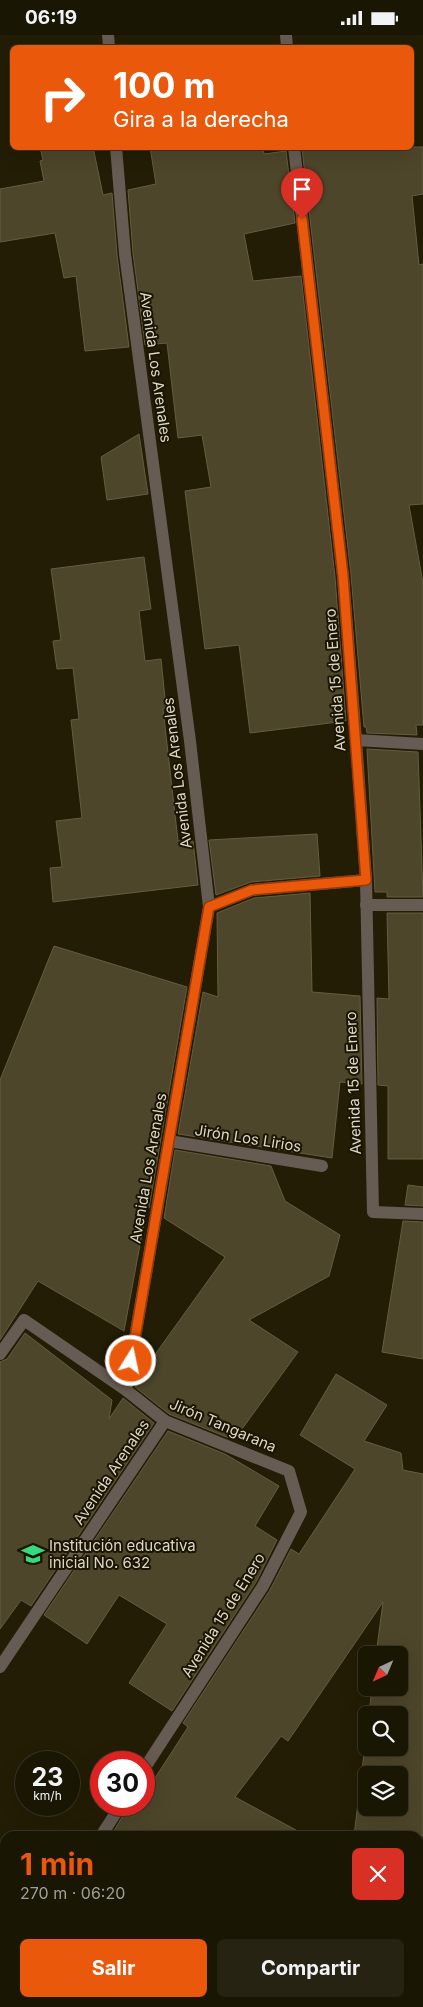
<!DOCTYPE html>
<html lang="es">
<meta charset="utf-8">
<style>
body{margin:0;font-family:Inter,sans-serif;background:#272313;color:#f1f3f6;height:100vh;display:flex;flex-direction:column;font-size:19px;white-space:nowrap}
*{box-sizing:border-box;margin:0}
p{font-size:16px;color:#9f9f9a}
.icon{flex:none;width:28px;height:28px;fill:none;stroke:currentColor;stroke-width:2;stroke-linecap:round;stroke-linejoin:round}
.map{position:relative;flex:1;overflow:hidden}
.details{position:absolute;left:0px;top:1796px;width:424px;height:176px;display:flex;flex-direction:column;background:#1a1604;border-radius:15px 15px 0 0;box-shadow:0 5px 20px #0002,0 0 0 1px #383526}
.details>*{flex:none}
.hud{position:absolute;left:10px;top:10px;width:404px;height:105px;border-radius:8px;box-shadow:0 5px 20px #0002,0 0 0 1px #383526;background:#ea580c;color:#fff;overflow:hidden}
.needle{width:32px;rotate:224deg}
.tools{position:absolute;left:358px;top:1611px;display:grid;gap:10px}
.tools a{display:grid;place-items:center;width:50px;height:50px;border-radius:8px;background:#1a1604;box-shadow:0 5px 20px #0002,0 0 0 1px #383526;font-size:25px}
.speed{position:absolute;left:15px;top:1716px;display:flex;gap:10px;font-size:25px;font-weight:700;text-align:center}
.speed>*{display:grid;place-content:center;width:65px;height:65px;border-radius:50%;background:#1a1604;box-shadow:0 5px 20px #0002,0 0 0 1px #383526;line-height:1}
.speed small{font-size:12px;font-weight:400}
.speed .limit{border:8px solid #d22;background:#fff;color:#111}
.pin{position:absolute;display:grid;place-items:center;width:42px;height:42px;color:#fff;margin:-51px -21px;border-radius:50% 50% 50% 0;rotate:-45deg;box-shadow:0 0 5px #0007}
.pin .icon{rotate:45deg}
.me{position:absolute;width:55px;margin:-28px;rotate:10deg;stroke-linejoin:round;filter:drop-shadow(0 0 4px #0008)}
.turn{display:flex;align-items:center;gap:18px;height:105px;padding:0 20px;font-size:22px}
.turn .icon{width:65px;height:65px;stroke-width:2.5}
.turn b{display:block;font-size:35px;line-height:42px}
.round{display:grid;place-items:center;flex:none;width:52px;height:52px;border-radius:8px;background:#272313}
.summary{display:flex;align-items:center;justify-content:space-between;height:85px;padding:0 20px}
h1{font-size:30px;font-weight:700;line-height:38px;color:#ea580c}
.cta{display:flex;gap:10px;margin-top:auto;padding:10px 20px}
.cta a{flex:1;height:58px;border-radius:8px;background:#ea580c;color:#fff;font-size:20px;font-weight:700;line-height:58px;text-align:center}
.cta a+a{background:#272313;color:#f1f3f6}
.status{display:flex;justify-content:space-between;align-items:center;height:35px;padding:0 25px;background:#1a1604;direction:ltr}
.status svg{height:14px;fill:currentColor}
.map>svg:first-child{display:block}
.building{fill:#4e462a;stroke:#645d43;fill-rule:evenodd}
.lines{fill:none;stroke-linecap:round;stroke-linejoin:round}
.street{stroke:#675c53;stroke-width:12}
.route-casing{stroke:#983908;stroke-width:12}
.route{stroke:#ea580c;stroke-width:9}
.labels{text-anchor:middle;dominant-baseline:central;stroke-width:4;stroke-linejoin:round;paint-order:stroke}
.street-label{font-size:15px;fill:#dcd8c9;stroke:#1a1400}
.poi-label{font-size:15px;fill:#dcd8c9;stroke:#1a1400;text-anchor:start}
</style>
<div class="status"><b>06:19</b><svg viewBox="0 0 49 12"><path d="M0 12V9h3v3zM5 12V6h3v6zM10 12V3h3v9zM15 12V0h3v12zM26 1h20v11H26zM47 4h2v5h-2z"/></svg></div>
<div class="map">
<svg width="423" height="1972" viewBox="0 0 423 1972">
<rect width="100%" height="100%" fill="#231d05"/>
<g class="building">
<path d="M40,112H93L103,160L112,158L117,220L129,312L85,316L76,241L64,243L55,198L0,207V154L44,146L40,126L43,125Z"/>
<path d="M150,112H263L264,119L286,116L295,188L244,199L253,246L301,241L335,542L346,686L250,698L239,610L205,614L185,456L211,452L202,400L178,403L167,308L145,310L133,218L128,155L156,149Z"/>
<path d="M311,112H423V159L412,161L419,230L423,229V469L409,470L423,548V690H416L417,700L367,698L366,692H364L351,540L302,114Z"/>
<path d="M139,399L148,459L107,465L101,422Z"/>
<path d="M144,522L151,574L139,576L145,626L161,624L166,673L163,674L178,806H193L198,850L53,867L50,833L62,832L56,786L82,783L71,685L79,684L73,633L57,634L53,606L61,605L51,534Z"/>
<path d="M367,714L418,717L423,862H387V857H375Z"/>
<path d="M317,799L320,841L251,847L216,860L209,805Z"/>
<path d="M310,858L312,957L360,961L362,1049L340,1047L332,1123L178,1099L203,957L218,962L217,878L254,863Z"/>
<path d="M387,878H423V1124H388V1051L378,1050L377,963L389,964Z"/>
<path d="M54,911L187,952L149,1173L147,1172L124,1296L38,1246L0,1305V1045Z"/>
<path d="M175,1115L271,1131L285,1166L340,1200L329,1241L249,1285L298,1317L234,1405L169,1379L135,1352L136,1346L225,1222L164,1183Z"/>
<path d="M408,1150L423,1152V1171L405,1170Z"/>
<path d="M403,1186L423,1187V1324L382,1317Z"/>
<path d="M25,1298L112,1365L109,1384L123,1363L154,1388L31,1571L21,1565L0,1594V1327L7,1324Z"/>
<path d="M336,1339L387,1370L364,1406L401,1418L403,1435L423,1439V1801H354L366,1702V1712H399V1680H369L372,1652H399V1620H376L383,1567L288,1706L281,1701L235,1762L307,1801H111L129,1770H144V1760L188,1692L183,1688L270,1555L291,1514L299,1519L355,1434L300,1400ZM366,1740H399V1772H366Z"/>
<path d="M168,1396L225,1419L279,1451L255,1491L277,1505L256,1547L172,1676L129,1648L167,1589L119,1560L87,1609L44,1580Z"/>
</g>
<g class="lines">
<g class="street">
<path d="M108,0L109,12"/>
<path d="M286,0L287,12"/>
<path d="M116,112L125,219L190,706L209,872L126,1355"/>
<path d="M294,112L343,541L356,705L366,845L373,1177L423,1179"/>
<path d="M356,705L423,709"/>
<path d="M366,870H423"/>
<path d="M209,872L252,855L366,845"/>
<path d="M169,1106L322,1131"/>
<path d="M0,1319L24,1285L126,1355L165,1386L289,1436L301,1477L263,1551L144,1734"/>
<path d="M0,1632L165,1386"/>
<path d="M101,1801L121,1770"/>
<path d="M0,1873L5,1876"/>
<path d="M0,1957L5,1950"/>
<path d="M170,1968L178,1972"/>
<path d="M198,1972L200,1968"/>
</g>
</g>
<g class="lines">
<defs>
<path id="route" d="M131,1326L209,872L252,855L366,845L343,541L302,184"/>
</defs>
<use href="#route" class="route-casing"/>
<use href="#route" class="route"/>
</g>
<defs>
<symbol id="school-bare" viewBox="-9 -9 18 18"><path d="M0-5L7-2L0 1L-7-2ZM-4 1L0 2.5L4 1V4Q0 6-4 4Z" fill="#36d880" stroke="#1a1400" stroke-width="2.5" paint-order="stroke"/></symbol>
</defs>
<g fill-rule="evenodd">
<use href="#school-bare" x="17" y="1503" width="32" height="32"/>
</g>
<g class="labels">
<g class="street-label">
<text transform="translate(156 332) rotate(82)">Avenida Los Arenales</text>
<text transform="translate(335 645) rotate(-94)">Avenida 15 de Enero</text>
<text transform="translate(177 738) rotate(-97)">Avenida Los Arenales</text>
<text transform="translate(353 1048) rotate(-92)">Avenida 15 de Enero</text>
<text transform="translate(248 1103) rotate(9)">Jirón Los Lirios</text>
<text transform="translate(148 1133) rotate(-80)">Avenida Los Arenales</text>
<text transform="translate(223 1390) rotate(23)">Jirón Tangarana</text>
<text transform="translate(111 1437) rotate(-56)">Avenida Arenales</text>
<text transform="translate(223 1580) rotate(-58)">Avenida 15 de Enero</text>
</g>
<g class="poi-label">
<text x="49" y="1510">Institución educativa<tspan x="49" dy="17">inicial No. 632</tspan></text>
</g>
</g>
</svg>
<div class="tools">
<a><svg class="needle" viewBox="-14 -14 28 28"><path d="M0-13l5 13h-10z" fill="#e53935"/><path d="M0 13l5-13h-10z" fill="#9f9f9a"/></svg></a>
<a><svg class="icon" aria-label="search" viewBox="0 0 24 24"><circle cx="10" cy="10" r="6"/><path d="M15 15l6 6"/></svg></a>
<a><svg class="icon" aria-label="layers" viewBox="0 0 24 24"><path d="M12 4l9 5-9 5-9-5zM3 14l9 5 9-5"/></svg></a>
</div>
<div class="speed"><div>23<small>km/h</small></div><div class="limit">30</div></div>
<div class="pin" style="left:302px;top:184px;background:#d93025"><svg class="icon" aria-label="arrive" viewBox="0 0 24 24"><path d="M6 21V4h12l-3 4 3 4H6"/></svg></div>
<svg class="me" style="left:131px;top:1326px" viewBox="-20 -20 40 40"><circle r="17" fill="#ea580c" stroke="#fff" stroke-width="3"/><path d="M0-11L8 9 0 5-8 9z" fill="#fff"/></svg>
<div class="hud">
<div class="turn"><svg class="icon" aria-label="right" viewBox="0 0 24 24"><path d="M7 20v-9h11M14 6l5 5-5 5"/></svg><div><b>100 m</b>Gira a la derecha</div></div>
</div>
<section class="details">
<div class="summary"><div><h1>1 min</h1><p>270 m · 06:20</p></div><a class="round" style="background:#d93025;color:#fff"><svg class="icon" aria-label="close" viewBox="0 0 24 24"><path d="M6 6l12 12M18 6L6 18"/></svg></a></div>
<div class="cta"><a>Salir</a><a>Compartir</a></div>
</section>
</div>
